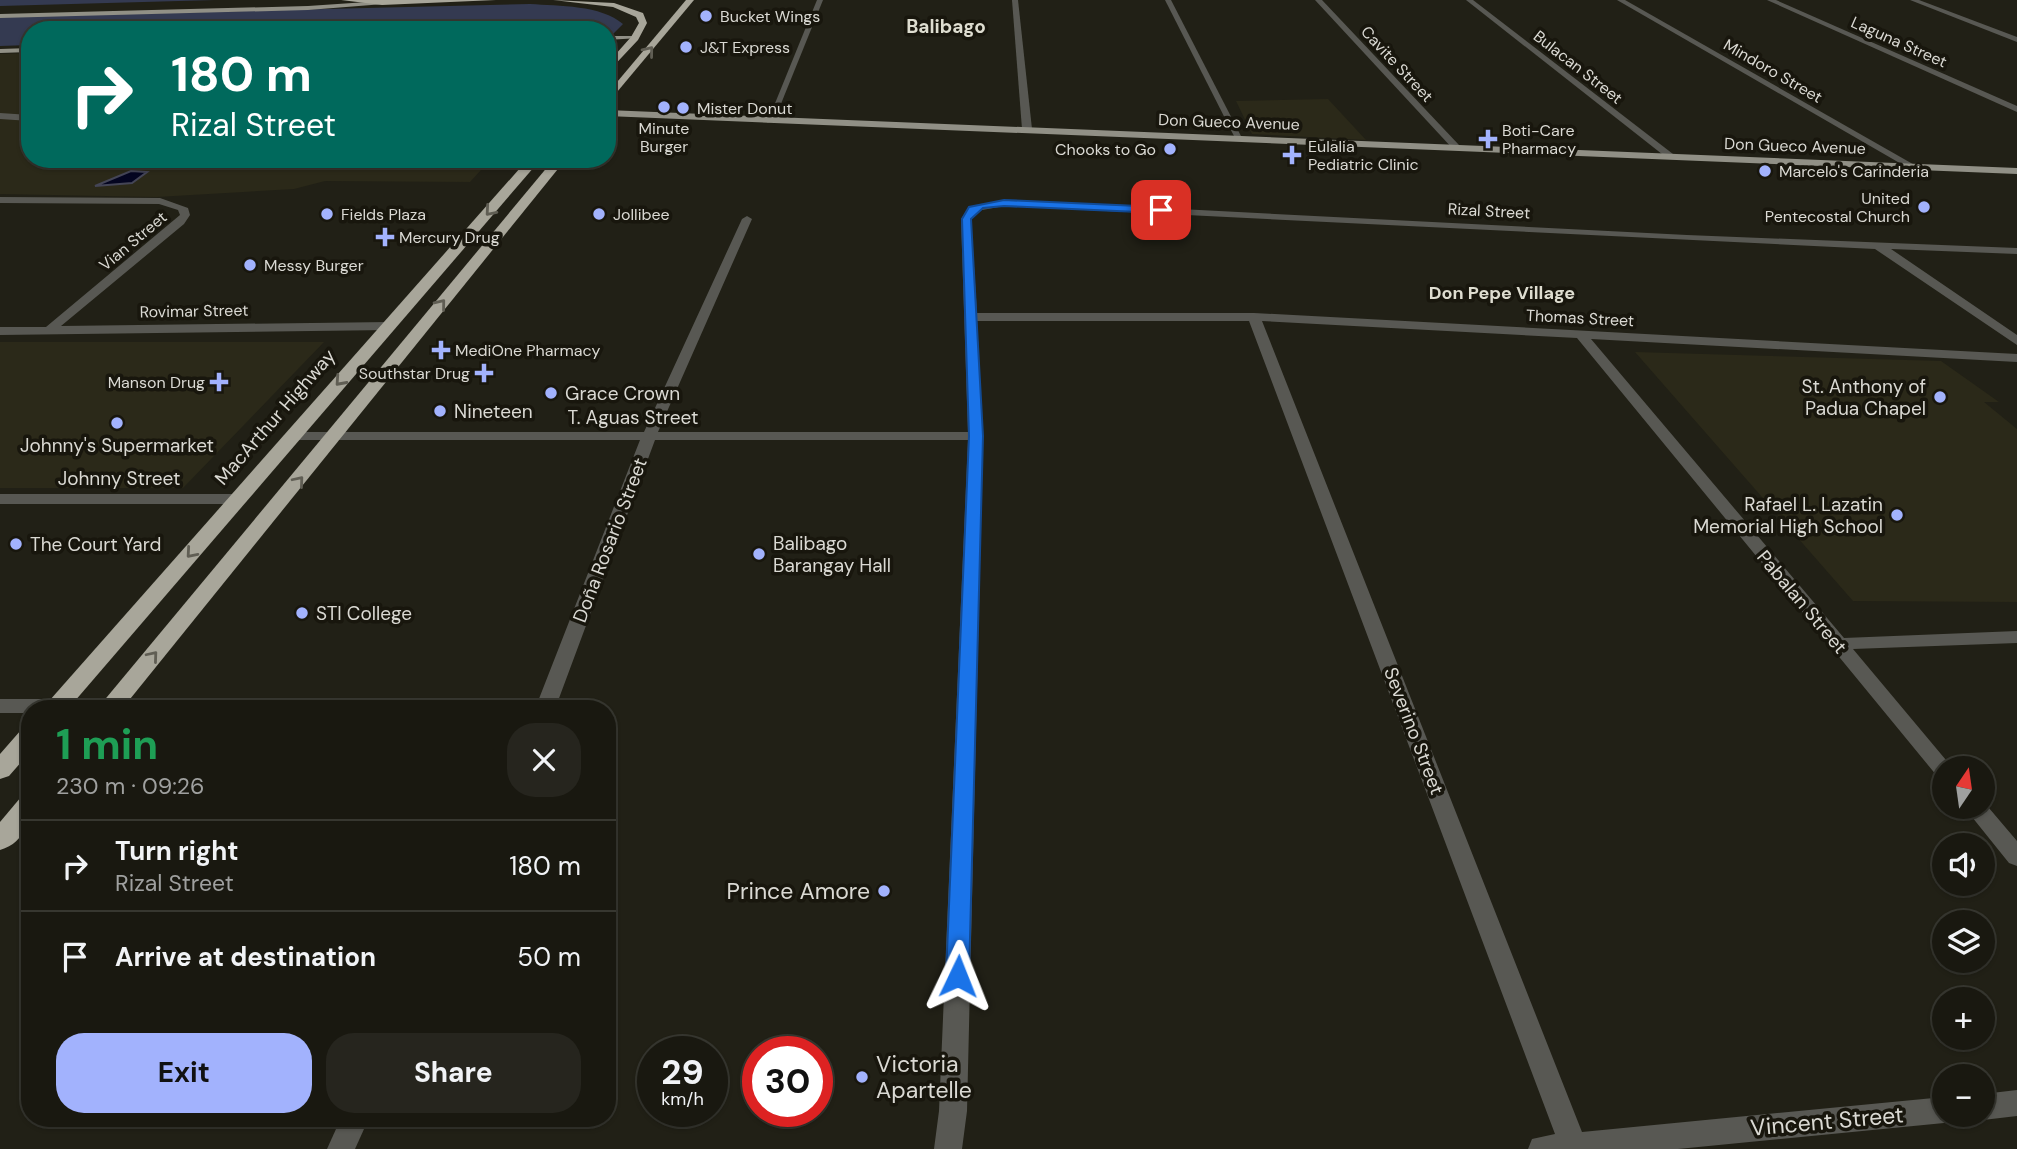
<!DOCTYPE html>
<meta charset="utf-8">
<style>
body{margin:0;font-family:"DM Sans",sans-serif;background:#26251e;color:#f1f3f6;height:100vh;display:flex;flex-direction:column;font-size:26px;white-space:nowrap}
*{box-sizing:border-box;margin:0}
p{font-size:23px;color:#9fa09f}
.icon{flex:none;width:38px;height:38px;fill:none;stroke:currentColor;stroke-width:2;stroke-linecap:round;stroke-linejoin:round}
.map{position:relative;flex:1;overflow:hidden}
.sheet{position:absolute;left:21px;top:700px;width:595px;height:427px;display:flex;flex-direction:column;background:#191810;border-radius:28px;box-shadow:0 2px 5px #0004,0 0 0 2px #373730}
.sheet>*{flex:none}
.hud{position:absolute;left:21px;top:21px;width:595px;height:147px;border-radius:28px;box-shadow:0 2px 5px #0004,0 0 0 2px #373730;background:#00695c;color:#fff;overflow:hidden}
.needle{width:46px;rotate:13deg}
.tools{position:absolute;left:1932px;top:756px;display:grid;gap:14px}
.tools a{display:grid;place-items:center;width:63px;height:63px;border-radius:50%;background:#191810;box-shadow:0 2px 5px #0004,0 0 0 2px #373730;font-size:35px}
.speed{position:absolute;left:637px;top:1036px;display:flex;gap:14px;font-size:35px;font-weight:700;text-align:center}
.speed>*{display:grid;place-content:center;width:91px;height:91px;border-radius:50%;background:#191810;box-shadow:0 2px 5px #0004,0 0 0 2px #373730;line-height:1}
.speed small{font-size:18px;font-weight:400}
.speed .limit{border:10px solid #d22;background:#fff;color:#111}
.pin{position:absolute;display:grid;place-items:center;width:60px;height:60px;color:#fff;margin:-30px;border-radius:14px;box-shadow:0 4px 10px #0006}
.me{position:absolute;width:77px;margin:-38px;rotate:2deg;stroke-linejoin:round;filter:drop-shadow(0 0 5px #0008)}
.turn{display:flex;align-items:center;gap:24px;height:147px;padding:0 35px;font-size:32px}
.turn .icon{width:91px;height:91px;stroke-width:2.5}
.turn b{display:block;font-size:49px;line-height:60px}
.round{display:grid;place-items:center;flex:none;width:74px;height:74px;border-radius:28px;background:#26251e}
.headline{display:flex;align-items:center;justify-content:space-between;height:119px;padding:0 35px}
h1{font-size:42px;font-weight:700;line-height:52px;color:#1e9e55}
.action{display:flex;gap:14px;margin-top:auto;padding:14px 35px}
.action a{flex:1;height:80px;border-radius:28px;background:#a2b2fd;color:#111;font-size:28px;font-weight:700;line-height:80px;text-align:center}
.action a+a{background:#26251e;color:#f1f3f6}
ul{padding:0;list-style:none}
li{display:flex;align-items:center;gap:21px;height:91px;padding:0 35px;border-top:2px solid #373730}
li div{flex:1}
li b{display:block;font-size:26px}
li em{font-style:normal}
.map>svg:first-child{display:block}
.built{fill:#2b2919}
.green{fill:#343a51}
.water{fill:#040520;stroke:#444556;stroke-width:2}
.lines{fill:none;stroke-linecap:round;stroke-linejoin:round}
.minor{fill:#585853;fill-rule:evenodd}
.major{fill:#919086;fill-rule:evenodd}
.highway{fill:#a8a69a;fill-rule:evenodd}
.oneway{stroke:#605e54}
.route{fill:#1a73e8;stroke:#114b97;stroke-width:2}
.poi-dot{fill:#a2b2fd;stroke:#18160d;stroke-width:2.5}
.labels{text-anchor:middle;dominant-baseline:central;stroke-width:7;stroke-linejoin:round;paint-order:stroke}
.far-poi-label{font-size:16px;fill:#dad9d3;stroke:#18160d;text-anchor:start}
.far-street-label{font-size:16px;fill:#dad9d3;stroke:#18160d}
.far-neighbourhood-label{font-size:18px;font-weight:bold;fill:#deddd0;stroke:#18160d}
.far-quarter-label{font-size:19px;font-weight:bold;fill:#deddd0;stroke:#18160d}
.poi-label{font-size:19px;fill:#dad9d3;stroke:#18160d;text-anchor:start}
.street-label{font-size:19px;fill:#dad9d3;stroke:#18160d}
.near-poi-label{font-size:23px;fill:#dad9d3;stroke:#18160d;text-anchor:end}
.near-street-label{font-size:23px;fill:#dad9d3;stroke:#18160d}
</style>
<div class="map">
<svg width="2017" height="1149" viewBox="0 0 2017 1149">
<rect width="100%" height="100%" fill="#212016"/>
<g class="built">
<path d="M30,53V159H491L470,182L325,181L294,189L157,197L0,194V54Z"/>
<path d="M1328,99L1366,140L1252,134L1236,101Z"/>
<path d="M0,342H324L183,488H0Z"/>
<path d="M1635,352L1941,361L1999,402H1984L2017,429V602L1853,601Z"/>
</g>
<g class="green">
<path d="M0,0H215L0,6Z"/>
<path d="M530,4C559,6 601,5 623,24L613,34H607V30H30V45L0,46V17Z"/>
</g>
<path class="water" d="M131,171L147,172L132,183L95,186Z"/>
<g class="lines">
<g class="minor">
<path d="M817,0H823L774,121L767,123Z"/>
<path d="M1012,0H1018L1032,129L1027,132L1022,129Z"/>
<path d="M1165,0H1171L1243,140L1235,138Z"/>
<path d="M1315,0H1322L1459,145V149H1453Z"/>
<path d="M1466,0H1473L1673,154V158H1667Z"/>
<path d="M1617,0H1625L1918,167L1910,169Z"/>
<path d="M1767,0H1776L2017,106V112Z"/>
<path d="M1910,0H1919L2017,37V42Z"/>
<path d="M0,113L30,115V121L0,119Z"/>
<path d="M0,197L160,198L188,208L190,215L184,224L61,326L389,322L395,326L389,330L0,335V327H46L180,215L178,210L159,204L0,203Z"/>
<path d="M1004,200L1687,235L2017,248V254L1891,249L2017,335V345L1875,249L1004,206L977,211L971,219L977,313H1254L2017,354V362L1591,339L1844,638L2017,631V643L1853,649L1951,766L1953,768H1944V779L1937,776L1577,338L1262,321L1582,1132L1944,1097V1115H1956L1954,1119L1944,1123L1678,1149H1528L1532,1139L1555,1134L1249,321H977L983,436L967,1111L962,1149H934L939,1111L968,440H655L555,709H535L640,440H290L283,436L290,432H644L742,219L747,216L752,219L658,432H968L961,219L969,207Z"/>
<path d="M0,494H238L246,499L238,504H0Z"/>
<path d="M0,699H57L64,701L67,706L65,709H30V713H0Z"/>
<path d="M1983,801L2017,841V866L2009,863L1964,807H1983Z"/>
<path d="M2017,1090V1116L1983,1120L1973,1116L1983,1115V1094Z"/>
<path d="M341,1118H369L355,1149H327Z"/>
</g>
<g class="major">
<path d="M382,1L384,4L308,10L0,18V14L308,6Z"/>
<path d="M607,36H635L639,38L607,40Z"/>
<path d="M30,48V52L0,53V49Z"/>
<path d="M607,110L2017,168V174L607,116Z"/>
</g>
<g class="highway">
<path d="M341,0H496L382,5Z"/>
<path d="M553,0L614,3L643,13L647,23L638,40L607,73V64L631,37L639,23L636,17L613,7Z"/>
<path d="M686,0H694L607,104V94Z"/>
<path d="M528,159H541L68,709H42Z"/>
<path d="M554,159H566L122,709H97Z"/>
<path d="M30,728V752L9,776L0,779V754L21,730Z"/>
<path d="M30,794C30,818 27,842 0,850V822L21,797Z"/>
</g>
</g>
<defs><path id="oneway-chevron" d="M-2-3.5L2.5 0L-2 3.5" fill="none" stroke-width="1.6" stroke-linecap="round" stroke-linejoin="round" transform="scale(1.75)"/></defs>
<g class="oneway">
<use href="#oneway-chevron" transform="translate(649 51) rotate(-51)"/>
<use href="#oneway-chevron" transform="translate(490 211) rotate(131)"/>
<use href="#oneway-chevron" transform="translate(441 304) rotate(-51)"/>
<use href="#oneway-chevron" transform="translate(340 381) rotate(132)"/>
<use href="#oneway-chevron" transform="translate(299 481) rotate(-50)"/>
<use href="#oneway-chevron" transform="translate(191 553) rotate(131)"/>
<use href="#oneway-chevron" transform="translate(153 656) rotate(-50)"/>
</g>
<path class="route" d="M1004,200L1161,207L1166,210L1161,213L1004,206L983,208L971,219L983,436L969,976L966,982L958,985L950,982L946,976L969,436L962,219L969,207Z"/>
<g class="poi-dot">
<circle cx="706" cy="16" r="7"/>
<circle cx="686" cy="47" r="7"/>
<circle cx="664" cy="107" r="7"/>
<circle cx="683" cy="108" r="7"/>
<path d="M1484.5 128.5h7v7h7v7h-7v7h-7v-7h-7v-7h7z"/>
<circle cx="1170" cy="149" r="7"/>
<path d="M1288.5 144.5h7v7h7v7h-7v7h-7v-7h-7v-7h7z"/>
<circle cx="1765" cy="171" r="7"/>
<circle cx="1924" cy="207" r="7"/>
<circle cx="327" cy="214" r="7"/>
<circle cx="599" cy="214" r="7"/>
<path d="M381.5 226.5h7v7h7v7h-7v7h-7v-7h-7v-7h7z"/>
<circle cx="250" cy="265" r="7"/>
<path d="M437.5 339.5h7v7h7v7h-7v7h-7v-7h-7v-7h7z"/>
<path d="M480.5 362.5h7v7h7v7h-7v7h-7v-7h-7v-7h7z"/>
<path d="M215.5 371.5h7v7h7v7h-7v7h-7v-7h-7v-7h7z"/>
<circle cx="551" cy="393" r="7"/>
<circle cx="1940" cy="397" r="7"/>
<circle cx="440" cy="411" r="7"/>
<circle cx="117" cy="423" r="7"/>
<circle cx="1897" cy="515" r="7"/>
<circle cx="16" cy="544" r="7"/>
<circle cx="759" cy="554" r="7"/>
<circle cx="302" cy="613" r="7"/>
<circle cx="884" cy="891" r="7"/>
<circle cx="862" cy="1077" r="7"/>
</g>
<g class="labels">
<g class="far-poi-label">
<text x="720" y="16">Bucket Wings</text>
<text x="700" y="47">J&amp;T Express</text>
<text x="697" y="108">Mister Donut</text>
<text x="664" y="128" text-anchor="middle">Minute<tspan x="664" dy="18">Burger</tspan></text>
<text x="1502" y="130">Boti-Care<tspan x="1502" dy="18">Pharmacy</tspan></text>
<text x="1308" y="146">Eulalia<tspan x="1308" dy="18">Pediatric Clinic</tspan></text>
<text x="1156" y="149" text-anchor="end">Chooks to Go</text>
<text x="1779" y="171">Marcelo's Carinderia</text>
<text x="1910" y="198" text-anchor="end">United<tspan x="1910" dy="18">Pentecostal Church</tspan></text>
<text x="341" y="214">Fields Plaza</text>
<text x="613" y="214">Jollibee</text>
<text x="399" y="237">Mercury Drug</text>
<text x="264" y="265">Messy Burger</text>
<text x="455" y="350">MediOne Pharmacy</text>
<text x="470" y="373" text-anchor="end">Southstar Drug</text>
<text x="205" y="382" text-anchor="end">Manson Drug</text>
</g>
<g class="far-street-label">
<text transform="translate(1899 42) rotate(24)">Laguna Street</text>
<text transform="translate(1397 64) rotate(47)">Cavite Street</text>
<text transform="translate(1578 67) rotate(38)">Bulacan Street</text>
<text transform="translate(1773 71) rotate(30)">Mindoro Street</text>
<text transform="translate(1229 122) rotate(2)">Don Gueco Avenue</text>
<text transform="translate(1795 146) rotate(2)">Don Gueco Avenue</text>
<text transform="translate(1489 211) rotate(3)">Rizal Street</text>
<text transform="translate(133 241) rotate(-40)">Vian Street</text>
<text transform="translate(194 311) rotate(-1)">Rovimar Street</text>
<text transform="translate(1580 318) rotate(3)">Thomas Street</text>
</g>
<g class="far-neighbourhood-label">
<text x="1502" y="293">Don Pepe Village</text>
</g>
<g class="far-quarter-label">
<text x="946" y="26">Balibago</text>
</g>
<g class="poi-label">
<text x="1926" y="386" text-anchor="end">St. Anthony of<tspan x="1926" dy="22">Padua Chapel</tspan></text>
<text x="565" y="393">Grace Crown</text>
<text x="454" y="411">Nineteen</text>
<text x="117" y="445" text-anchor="middle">Johnny's Supermarket</text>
<text x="1883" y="504" text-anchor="end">Rafael L. Lazatin<tspan x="1883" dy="22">Memorial High School</tspan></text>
<text x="773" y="543">Balibago<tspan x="773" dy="22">Barangay Hall</tspan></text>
<text x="30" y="544">The Court Yard</text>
<text x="316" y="613">STI College</text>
</g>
<g class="street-label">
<text transform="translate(275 417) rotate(-49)">MacArthur Highway</text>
<text x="633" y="417">T. Aguas Street</text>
<text x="119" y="478">Johnny Street</text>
<text transform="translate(610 540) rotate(-69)">Doña Rosario Street</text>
<text transform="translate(1802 602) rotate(50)">Pabalan Street</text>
<text transform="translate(1414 731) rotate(69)">Severino Street</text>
</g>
<g class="near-poi-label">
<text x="870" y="891">Prince Amore</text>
<text x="876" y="1064" text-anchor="start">Victoria<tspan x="876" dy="26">Apartelle</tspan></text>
</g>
<g class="near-street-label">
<text transform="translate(1827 1121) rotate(-5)">Vincent Street</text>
</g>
</g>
</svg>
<div class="tools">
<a><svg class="needle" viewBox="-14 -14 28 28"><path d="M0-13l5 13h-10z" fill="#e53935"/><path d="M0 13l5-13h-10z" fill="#9fa09f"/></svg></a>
<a><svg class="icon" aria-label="sound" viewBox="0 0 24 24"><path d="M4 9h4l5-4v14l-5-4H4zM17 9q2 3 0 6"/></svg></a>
<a><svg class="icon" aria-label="layers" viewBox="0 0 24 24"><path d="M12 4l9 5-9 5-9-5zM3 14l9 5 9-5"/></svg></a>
<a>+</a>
<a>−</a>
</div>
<div class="speed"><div>29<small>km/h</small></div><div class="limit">30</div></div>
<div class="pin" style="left:1161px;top:210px;background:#d93025"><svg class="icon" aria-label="arrive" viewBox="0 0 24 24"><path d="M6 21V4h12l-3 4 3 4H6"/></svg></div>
<svg class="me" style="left:958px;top:976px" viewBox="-20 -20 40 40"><path d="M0-17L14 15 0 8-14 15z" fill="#1a73e8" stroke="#fff" stroke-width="4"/></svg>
<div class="hud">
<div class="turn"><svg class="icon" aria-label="right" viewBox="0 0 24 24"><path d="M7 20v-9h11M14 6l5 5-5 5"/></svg><div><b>180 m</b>Rizal Street</div></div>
</div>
<section class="sheet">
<div class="headline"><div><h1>1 min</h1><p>230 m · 09:26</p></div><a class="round"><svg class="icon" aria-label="close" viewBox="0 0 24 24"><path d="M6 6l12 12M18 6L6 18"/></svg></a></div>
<ul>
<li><svg class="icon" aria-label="right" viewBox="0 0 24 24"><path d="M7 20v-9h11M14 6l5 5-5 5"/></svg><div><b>Turn right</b><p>Rizal Street</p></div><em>180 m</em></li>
<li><svg class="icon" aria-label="arrive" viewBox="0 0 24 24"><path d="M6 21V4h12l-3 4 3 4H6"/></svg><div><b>Arrive at destination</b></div><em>50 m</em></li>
</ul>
<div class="action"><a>Exit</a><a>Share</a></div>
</section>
</div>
